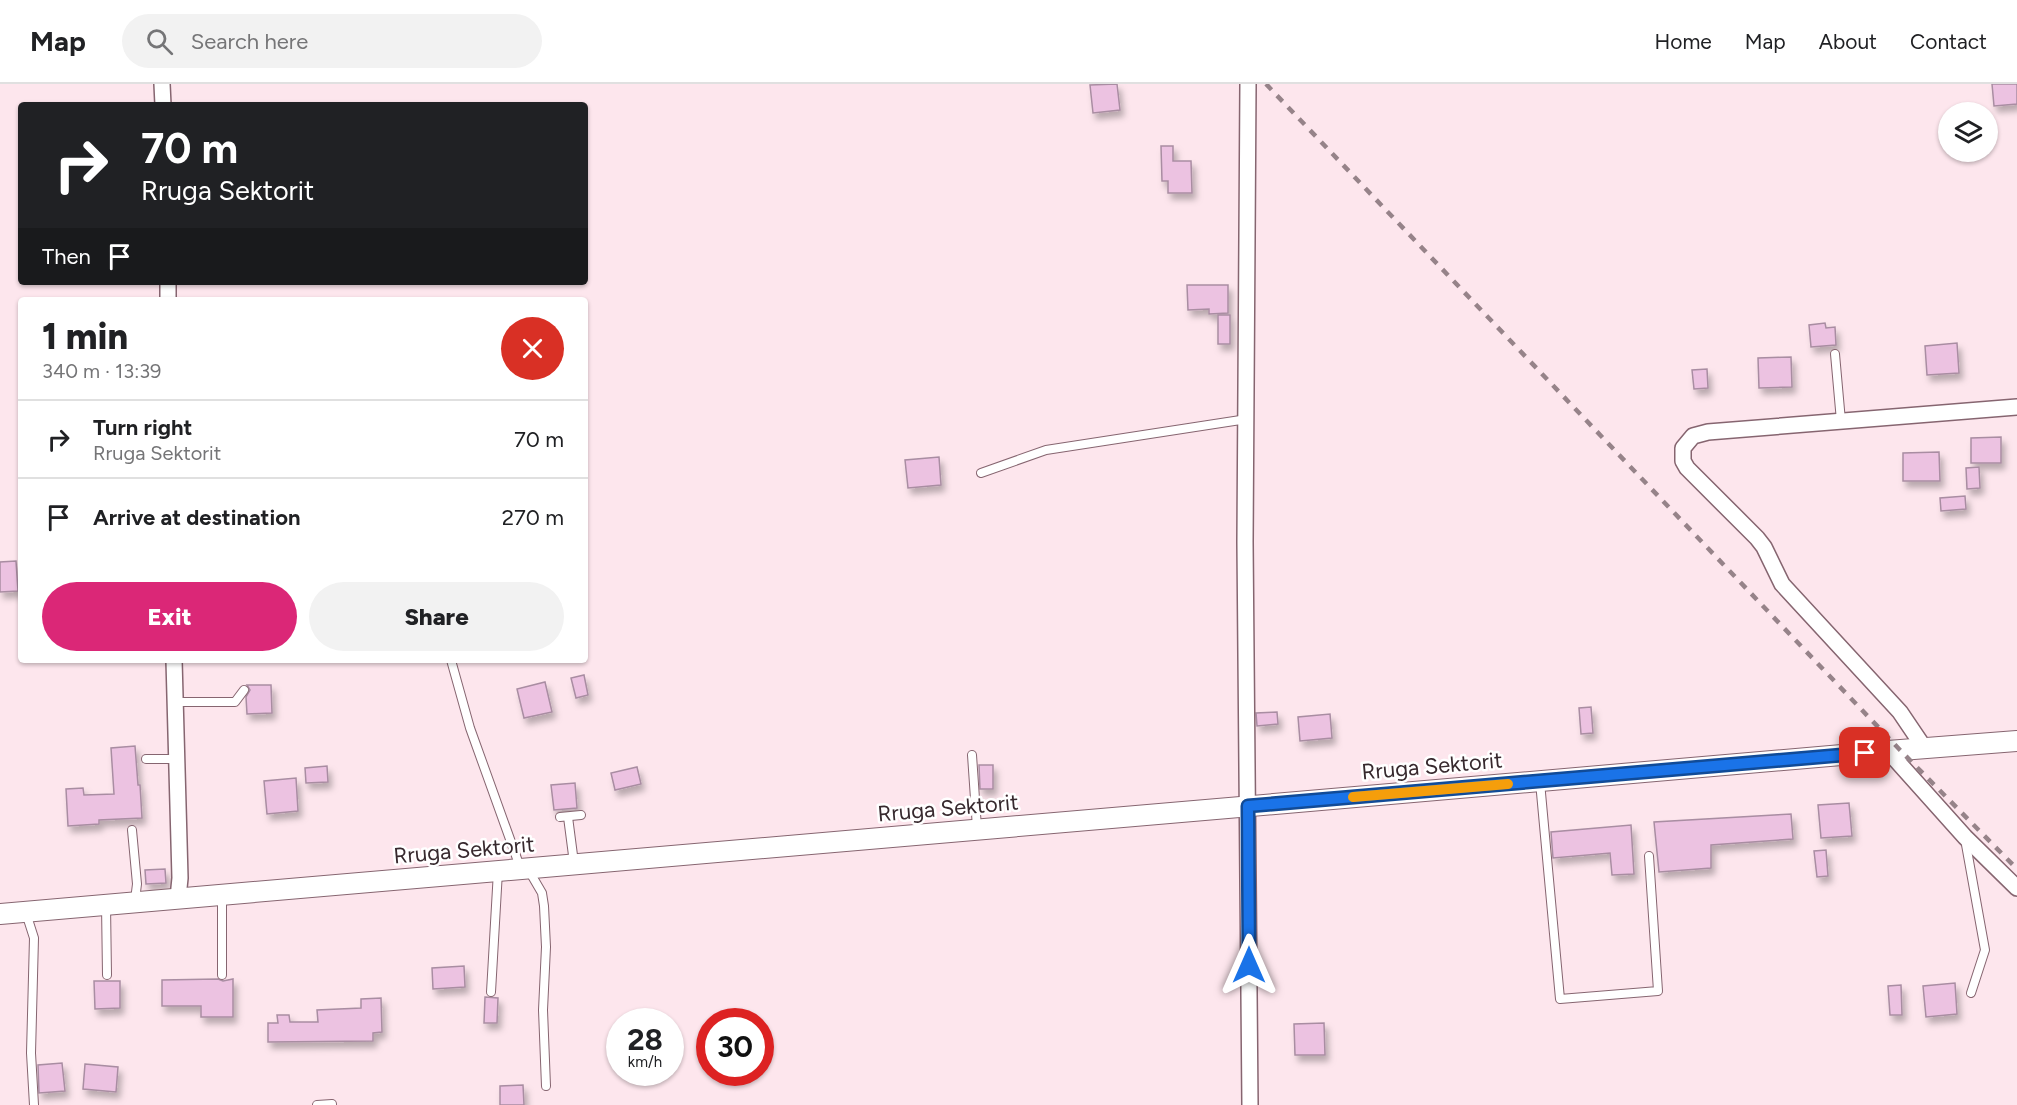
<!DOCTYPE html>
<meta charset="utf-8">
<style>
body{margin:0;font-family:Figtree,sans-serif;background:#f2f2f2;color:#202124;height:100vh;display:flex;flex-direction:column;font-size:22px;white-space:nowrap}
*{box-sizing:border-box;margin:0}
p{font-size:20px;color:#757577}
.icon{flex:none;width:33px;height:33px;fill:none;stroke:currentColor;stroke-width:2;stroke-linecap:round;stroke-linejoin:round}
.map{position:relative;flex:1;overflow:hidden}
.sheet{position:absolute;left:18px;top:213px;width:570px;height:366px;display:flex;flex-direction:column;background:#fff;border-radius:6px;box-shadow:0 2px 4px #0004}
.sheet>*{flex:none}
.top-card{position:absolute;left:18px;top:18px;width:570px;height:183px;border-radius:6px;box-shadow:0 2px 4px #0004;background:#202124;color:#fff;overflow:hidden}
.controls{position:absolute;left:1938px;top:18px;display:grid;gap:12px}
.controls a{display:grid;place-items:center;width:60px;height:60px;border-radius:50%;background:#fff;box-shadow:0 2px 4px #0004;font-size:30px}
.speed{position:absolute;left:606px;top:924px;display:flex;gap:12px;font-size:30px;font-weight:700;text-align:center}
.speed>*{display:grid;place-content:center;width:78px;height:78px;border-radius:50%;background:#fff;box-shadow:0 2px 4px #0004;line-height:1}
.speed small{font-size:15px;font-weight:400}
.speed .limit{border:9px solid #d22;background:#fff;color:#111}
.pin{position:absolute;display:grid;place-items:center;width:51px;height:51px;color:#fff;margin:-26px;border-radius:12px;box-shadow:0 3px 9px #0006}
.me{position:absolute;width:66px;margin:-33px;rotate:0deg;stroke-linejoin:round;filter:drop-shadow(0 0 4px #0008)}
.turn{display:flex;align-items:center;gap:21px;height:126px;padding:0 24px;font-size:27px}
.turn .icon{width:78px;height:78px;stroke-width:2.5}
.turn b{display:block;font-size:42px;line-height:51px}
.then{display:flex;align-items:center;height:57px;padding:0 24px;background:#0003;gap:12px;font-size:22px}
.round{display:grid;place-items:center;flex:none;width:63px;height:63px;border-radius:32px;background:#f2f2f2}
.head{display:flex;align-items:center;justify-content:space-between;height:102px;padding:0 24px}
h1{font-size:36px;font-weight:800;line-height:45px}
.cta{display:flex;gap:12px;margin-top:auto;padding:12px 24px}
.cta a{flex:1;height:69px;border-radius:36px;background:#db2777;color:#fff;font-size:24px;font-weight:800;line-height:69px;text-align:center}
.cta a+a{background:#f2f2f2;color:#202124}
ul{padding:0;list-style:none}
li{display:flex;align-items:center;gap:18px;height:78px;padding:0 24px;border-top:2px solid #e0e0e0}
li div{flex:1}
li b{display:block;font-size:22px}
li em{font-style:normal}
header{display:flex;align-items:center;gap:36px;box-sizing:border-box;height:84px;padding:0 30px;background:#fff;border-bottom:2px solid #e0e0e0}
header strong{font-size:28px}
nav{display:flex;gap:33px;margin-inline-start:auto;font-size:21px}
.search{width:420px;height:54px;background:#f2f2f2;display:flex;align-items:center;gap:15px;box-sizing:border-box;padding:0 21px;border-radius:33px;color:#757577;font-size:22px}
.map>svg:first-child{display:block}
.building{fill:#ecc2e1;stroke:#a98da2;stroke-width:1.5;filter:url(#shadow)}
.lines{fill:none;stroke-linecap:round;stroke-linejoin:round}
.service-casing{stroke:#866570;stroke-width:10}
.minor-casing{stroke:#866570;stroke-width:18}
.tertiary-casing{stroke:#866570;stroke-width:22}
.service{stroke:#fff;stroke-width:8}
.minor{stroke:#fff;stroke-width:15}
.tertiary{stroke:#fff;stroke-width:20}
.rail{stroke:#968389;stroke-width:4.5;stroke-dasharray:8 8;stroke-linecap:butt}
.route-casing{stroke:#114b97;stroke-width:15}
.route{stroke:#1a73e8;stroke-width:10}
.slow{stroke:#f59e0b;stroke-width:10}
.labels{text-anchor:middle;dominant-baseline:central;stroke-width:5;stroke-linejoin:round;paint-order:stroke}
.street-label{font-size:22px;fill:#37292e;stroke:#fff}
</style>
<header>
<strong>Map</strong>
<div class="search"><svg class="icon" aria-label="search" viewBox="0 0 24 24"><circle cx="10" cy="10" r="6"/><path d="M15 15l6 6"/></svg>Search here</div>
<nav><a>Home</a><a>Map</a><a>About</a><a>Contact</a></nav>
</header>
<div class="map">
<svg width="2017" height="1021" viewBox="0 0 2017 1021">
<defs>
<filter id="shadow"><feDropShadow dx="3.5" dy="6" stdDeviation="3" flood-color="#0004"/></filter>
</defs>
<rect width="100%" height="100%" fill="#fde6ed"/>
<g class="building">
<path d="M1117,0L1120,26L1093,29L1090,1Z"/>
<path d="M1992,0H2017V20L1994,22Z"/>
<path d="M1161,62H1173V77H1191L1192,109H1168V97H1162Z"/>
<path d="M1187,201H1228V229L1209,230V225L1188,226Z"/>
<rect x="1218" y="231" width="12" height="29"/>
<path d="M1825,239L1826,244L1835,243L1836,261L1811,263L1809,241Z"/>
<path d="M1957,259L1959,289L1927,291L1925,262Z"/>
<path d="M1791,273L1792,303L1759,304L1758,274Z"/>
<path d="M1707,285L1708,304L1694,305L1692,286Z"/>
<path d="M2001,353V379H1971V354Z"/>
<path d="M1939,368L1940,397H1903V369Z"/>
<path d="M939,373L941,401L908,404L905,376Z"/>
<path d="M1979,383L1980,404L1967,405L1966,384Z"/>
<path d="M1965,412L1966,425L1941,427L1940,414Z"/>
<path d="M16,477L18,507L0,508V478Z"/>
<path d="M584,591L588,611L576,614L571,594Z"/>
<path d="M545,598L552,628L524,634L517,605Z"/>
<path d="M247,601H271L272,629L247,630L246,613L250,606Z"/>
<path d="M1591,623L1593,649L1581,650L1579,624Z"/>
<path d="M1277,628L1278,640L1257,642L1256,629Z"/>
<path d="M1330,630L1332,654L1300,657L1298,633Z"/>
<path d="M135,662L138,701H140L142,734L99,736V740L68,742L66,705L83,704L84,711L114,710L111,664Z"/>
<path d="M979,681H993V705H980Z"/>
<path d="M327,682L328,698L306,699L305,684Z"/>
<path d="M637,683L641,700L615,706L611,689Z"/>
<path d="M296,694L298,727L267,730L264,697Z"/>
<path d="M575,699L577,724L554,726L551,701Z"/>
<path d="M1849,719L1852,752L1821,754L1818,721Z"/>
<path d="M1791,730L1793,755L1711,761V784L1659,788L1654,738Z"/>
<path d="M1631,741L1634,790L1612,791L1610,769L1553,774L1551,748Z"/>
<path d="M1826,766L1828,792L1817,793L1814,767Z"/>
<path d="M165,785L166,799L146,800L145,786Z"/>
<path d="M464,882L465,903L433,905L432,884Z"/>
<path d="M218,895L223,897L233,895V933H201V922H162V896Z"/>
<path d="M94,897H120V924L95,925Z"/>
<path d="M1955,899L1957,930L1926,933L1923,902Z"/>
<path d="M1901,901L1902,931H1890L1888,902Z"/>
<path d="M485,913L498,914L497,939H484Z"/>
<path d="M381,914L382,948L373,949V957L268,958V939H278L277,931H289L290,938H318L317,926L361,924V915Z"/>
<path d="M1324,939L1325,971H1295L1294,940Z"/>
<path d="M62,979L65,1007L39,1009L38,981Z"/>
<path d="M85,980L118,983L116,1008L83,1005Z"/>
<path d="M523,1001L524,1021H500V1002Z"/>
</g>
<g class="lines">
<defs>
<g id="service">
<path d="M1835,270L1841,337"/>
<path d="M981,389L1046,366L1247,335"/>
<path d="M451,576L470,644L520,783"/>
<path d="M175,618H235L244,606"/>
<path d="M972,671L977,744"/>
<path d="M146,675H177"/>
<path d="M1540,698L1560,915L1658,907L1649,772"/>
<path d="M560,733L581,731"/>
<path d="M568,733L574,779"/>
<path d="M132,746L137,800L135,816"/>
<path d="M1965,755L1985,866L1971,909"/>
<path d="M528,785L542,809L544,822L546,863L543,926L546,1002"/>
<path d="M222,811V891"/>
<path d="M106,821L107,891"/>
<path d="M26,829L34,854L31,969L34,1021"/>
<path d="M491,908L498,787"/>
<path d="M317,1021L332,1020"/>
</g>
<g id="minor">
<path d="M162,0L163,21"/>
<path d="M1248,0L1245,458L1250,1021"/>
<path d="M168,198V216"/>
<path d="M174,576L180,794L178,814"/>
<path d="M1925,665L1900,628L1782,500L1764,463L1757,454L1687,384L1683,377V364L1693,352L1708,348L2017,323"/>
<path d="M1888,667L1965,753L2017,804"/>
</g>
<path id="tertiary" d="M0,830L1888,667L2017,657"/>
</defs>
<use href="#service" class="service-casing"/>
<use href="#minor" class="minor-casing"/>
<use href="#tertiary" class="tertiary-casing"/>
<use href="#service" class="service"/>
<use href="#minor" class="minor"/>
<use href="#tertiary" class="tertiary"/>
<path class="rail" d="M1266,0L1900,666L2017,785"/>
</g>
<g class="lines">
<defs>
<path id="route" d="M1249,881L1248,722L1865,669"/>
</defs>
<use href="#route" class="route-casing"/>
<use href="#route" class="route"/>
<path class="slow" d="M1353,713L1508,700"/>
</g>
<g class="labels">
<g class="street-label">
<text transform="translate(1432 682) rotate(-5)">Rruga Sektorit</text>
<text transform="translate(948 724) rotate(-5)">Rruga Sektorit</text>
<text transform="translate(464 766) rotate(-5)">Rruga Sektorit</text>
</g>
</g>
</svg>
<div class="controls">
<a><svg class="icon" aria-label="layers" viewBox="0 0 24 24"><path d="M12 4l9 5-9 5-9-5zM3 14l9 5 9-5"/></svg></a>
</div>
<div class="speed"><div>28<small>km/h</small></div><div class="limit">30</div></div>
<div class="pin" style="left:1865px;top:669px;background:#d93025"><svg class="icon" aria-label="arrive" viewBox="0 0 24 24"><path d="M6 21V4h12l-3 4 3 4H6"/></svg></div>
<svg class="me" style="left:1249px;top:881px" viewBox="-20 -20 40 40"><path d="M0-17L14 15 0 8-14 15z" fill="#1a73e8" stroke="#fff" stroke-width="4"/></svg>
<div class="top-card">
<div class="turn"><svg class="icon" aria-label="right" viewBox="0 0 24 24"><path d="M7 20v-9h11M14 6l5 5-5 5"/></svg><div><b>70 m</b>Rruga Sektorit</div></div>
<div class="then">Then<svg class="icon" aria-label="arrive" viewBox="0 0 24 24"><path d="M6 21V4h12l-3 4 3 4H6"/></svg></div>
</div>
<section class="sheet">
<div class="head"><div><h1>1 min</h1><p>340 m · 13:39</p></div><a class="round" style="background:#d93025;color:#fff"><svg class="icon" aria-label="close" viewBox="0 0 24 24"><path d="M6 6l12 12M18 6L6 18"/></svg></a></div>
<ul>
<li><svg class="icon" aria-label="right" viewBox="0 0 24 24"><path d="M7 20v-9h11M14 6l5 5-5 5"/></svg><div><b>Turn right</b><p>Rruga Sektorit</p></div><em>70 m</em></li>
<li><svg class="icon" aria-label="arrive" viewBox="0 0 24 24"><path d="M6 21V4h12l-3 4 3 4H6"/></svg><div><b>Arrive at destination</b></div><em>270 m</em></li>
</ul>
<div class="cta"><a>Exit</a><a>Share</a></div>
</section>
</div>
